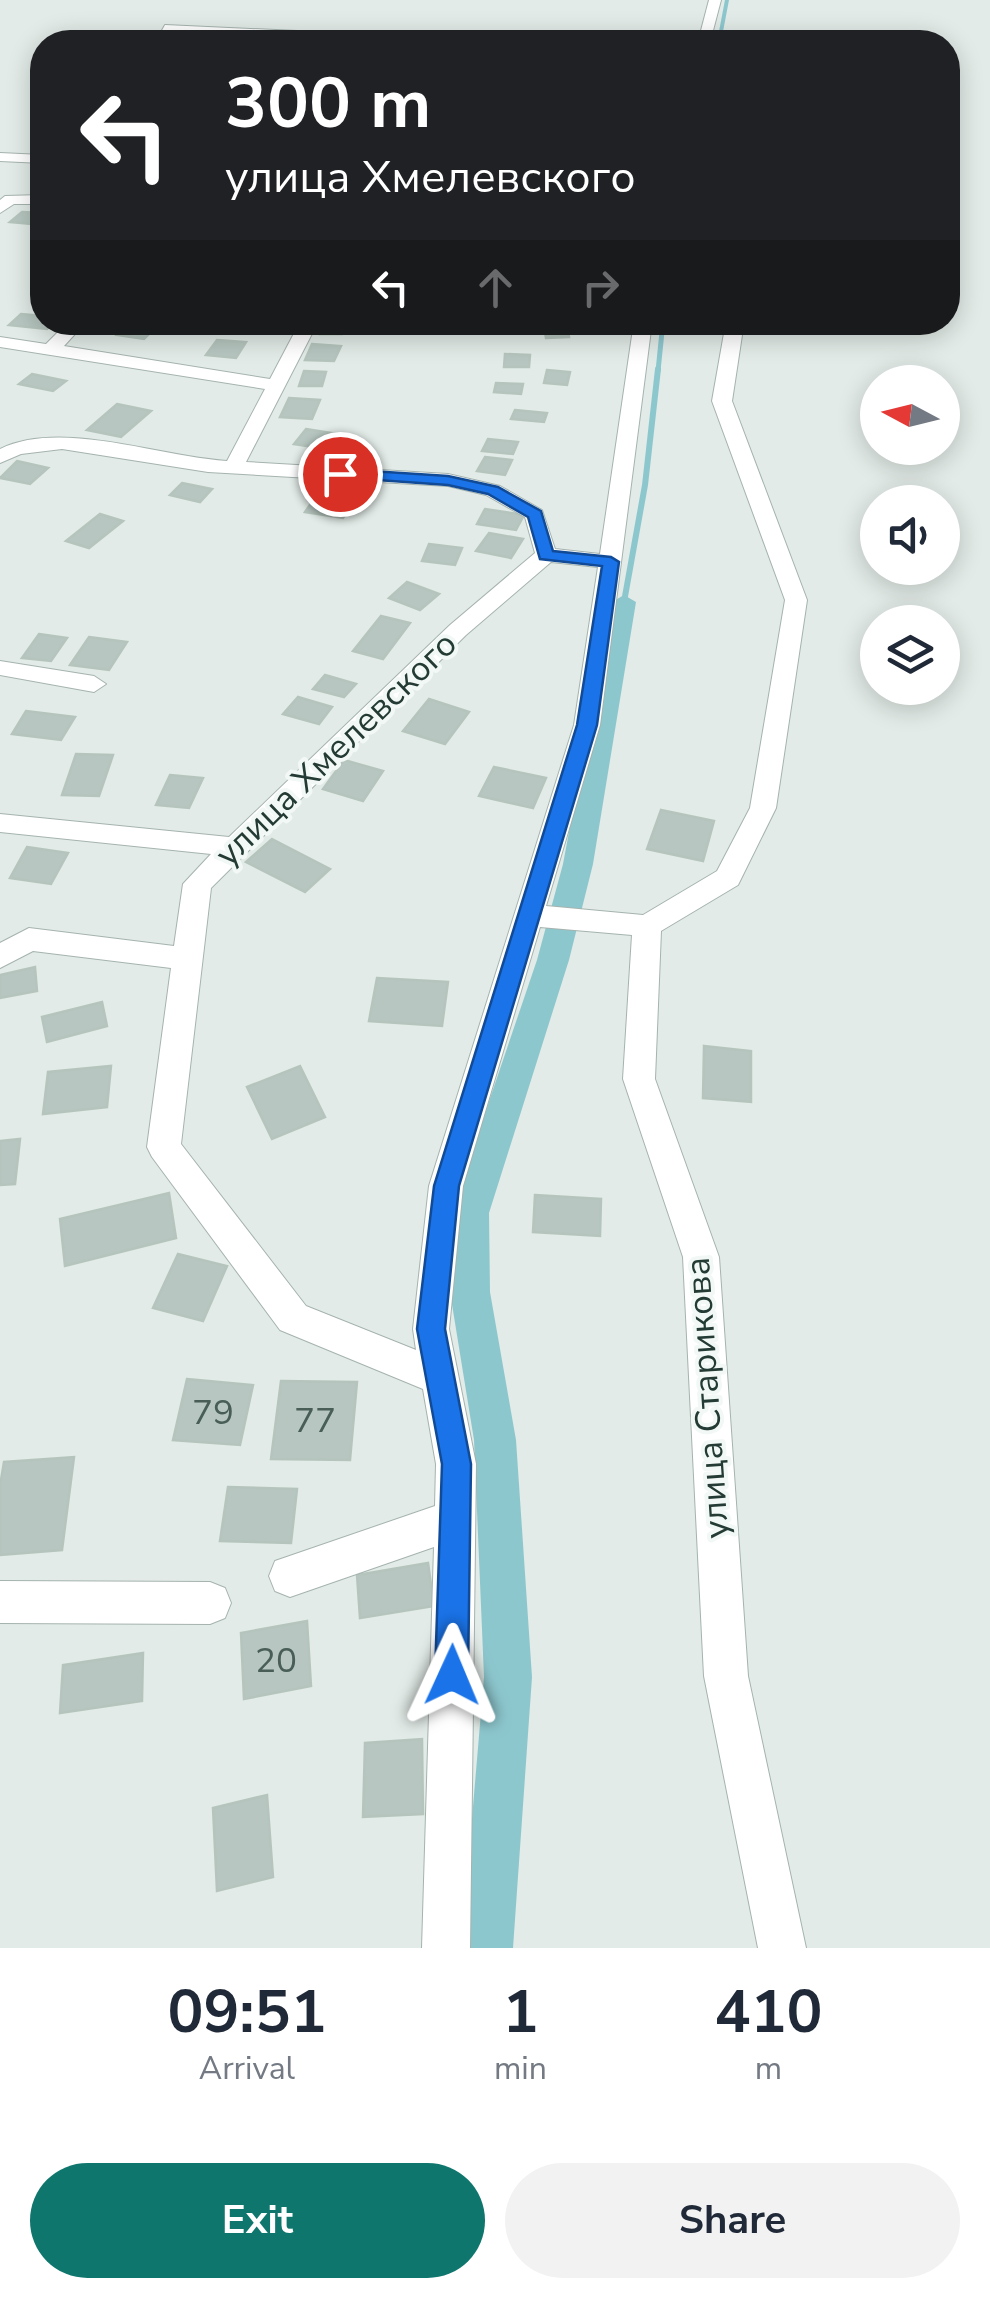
<!DOCTYPE html>
<meta charset="utf-8">
<style>
body{margin:0;font-family:"Nunito Sans",sans-serif;background:#f2f2f3;color:#1f2937;height:100vh;display:flex;flex-direction:column;font-size:38px;white-space:nowrap}
*{box-sizing:border-box;margin:0}
p{font-size:32px;color:#747a83}
.icon{flex:none;width:55px;height:55px;fill:none;stroke:currentColor;stroke-width:2;stroke-linecap:round;stroke-linejoin:round}
.map{position:relative;height:1948px;overflow:hidden}
.panel{display:flex;flex-direction:column;background:#fff;flex:1}
.panel>*{flex:none}
.hud{position:absolute;left:30px;top:30px;width:930px;height:305px;border-radius:40px;box-shadow:0 5px 25px #0003;background:#202124;color:#fff;overflow:hidden}
.needle{width:65px;rotate:277deg}
.fabs{position:absolute;left:860px;top:365px;display:grid;gap:20px}
.fabs a{display:grid;place-items:center;width:100px;height:100px;border-radius:50%;background:#fff;box-shadow:0 5px 25px #0003;font-size:50px}
.pin{position:absolute;display:grid;place-items:center;width:85px;height:85px;color:#fff;margin:-42px;border:5px solid #fff;border-radius:50%;box-shadow:0 2px 10px #0007}
.me{position:absolute;width:110px;margin:-55px;rotate:1deg;stroke-linejoin:round;filter:drop-shadow(0 0 8px #0008)}
.turn{display:flex;align-items:center;gap:35px;height:210px;padding:0 30px;font-size:45px}
.turn .icon{width:130px;height:130px;stroke-width:2.5}
.turn b{display:block;font-size:70px;line-height:85px}
.lanes{display:flex;align-items:center;height:95px;padding:0 30px;background:#0003;justify-content:center;gap:50px;direction:ltr}
.lanes .off{opacity:.35}
.eta{display:flex;justify-content:space-evenly;align-items:center;height:170px;text-align:center}
.eta b{font-size:60px;font-weight:700;line-height:70px}
.cta{display:flex;gap:20px;margin-top:auto;padding:20px 30px}
.cta a{flex:1;height:115px;border-radius:60px;background:#0f766e;color:#fff;font-size:40px;font-weight:700;line-height:115px;text-align:center}
.cta a+a{background:#f2f2f3;color:#1f2937}
.map>svg:first-child{display:block}
.lines{fill:none;stroke-linecap:round;stroke-linejoin:round}
.stream-far2{stroke:#8dc7ce;stroke-width:4}
.stream-far1{stroke:#8dc7ce;stroke-width:5}
.stream{stroke:#8dc7ce;stroke-width:6}
.canal{fill:#8dc7ce;fill-rule:evenodd}
.building{fill:#b7c6c0;stroke:#b5c5bd;stroke-width:2.5}
.minor-casing{stroke:#a5b3ae;stroke-width:2}
.minor{fill:#fff;fill-rule:evenodd}
.route{fill:#1a73e8;stroke:#114b97;stroke-width:2.5}
.labels{text-anchor:middle;dominant-baseline:central;stroke-width:8;stroke-linejoin:round;paint-order:stroke}
.street-label{font-size:35px;fill:#233b34;stroke:#f2f8f5}
.near-number-label{font-size:35px;fill:#485e57}
</style>
<div class="map">
<svg width="990" height="1948" viewBox="0 0 990 1948">
<rect width="100%" height="100%" fill="#e2ebe7"/>
<g class="lines">
<path class="stream-far2" d="M719,42L727,0"/>
<path class="stream-far1" d="M658,371L663,322"/>
<path class="stream" d="M624,602L645,485L658,369"/>
<path class="canal" d="M624,595L636,602L593,864L569,960L489,1213L490,1292L516,1440L532,1677L513,1948H461L484,1677L474,1440L450,1292L451,1213L537,960L563,864L612,602Z"/>
</g>
<g class="building">
<path d="M22,212L42,213V225L10,222Z"/>
<path d="M21,314L42,316V322H53L47,329L9,325Z"/>
<path d="M131,322H132L157,326L144,339L117,335Z"/>
<path d="M323,322H345L342,334H320Z"/>
<path d="M544,326H567L569,337L546,338Z"/>
<path d="M217,340L246,342L236,358L206,355Z"/>
<path d="M312,344L341,346L334,361L305,360Z"/>
<path d="M505,354L530,355L529,367H504Z"/>
<path d="M547,370L570,372L567,385L544,383Z"/>
<path d="M304,371L326,372L322,386H299Z"/>
<path d="M32,374L66,381L53,391L19,384Z"/>
<path d="M496,383L523,384L521,394L494,392Z"/>
<path d="M289,398L320,400L312,419L280,417Z"/>
<path d="M117,404L151,411L121,437L87,430Z"/>
<path d="M515,410L547,413L544,422L511,419Z"/>
<path d="M306,429L337,434L326,449L294,444Z"/>
<path d="M488,439L518,442L513,454L482,451Z"/>
<path d="M485,457L512,460L505,475L477,471Z"/>
<path d="M17,461L48,468L30,484L0,478Z"/>
<path d="M182,483L212,489L200,502L170,495Z"/>
<path d="M319,492L356,498L343,518L305,512Z"/>
<path d="M485,509L524,515L516,530L477,524Z"/>
<path d="M100,514L123,521L89,548L66,541Z"/>
<path d="M489,533L523,539L511,558L476,551Z"/>
<path d="M429,544L462,548L455,565L422,561Z"/>
<path d="M407,582L439,594L420,610L389,598Z"/>
<path d="M381,616L410,623L383,659L353,651Z"/>
<path d="M39,634L67,638L51,661L22,658Z"/>
<path d="M89,637L127,642L109,670L70,665Z"/>
<path d="M325,675L356,684L344,697L313,689Z"/>
<path d="M298,697L332,707L319,724L283,714Z"/>
<path d="M429,699L469,712L445,744L403,731Z"/>
<path d="M26,711L75,717L61,740L12,734Z"/>
<path d="M76,754L113,755L99,796L62,795Z"/>
<path d="M344,760L383,771L363,801L323,789Z"/>
<path d="M494,767L546,778L533,808L479,796Z"/>
<path d="M170,775L203,778L189,808L156,805Z"/>
<path d="M661,810L714,821L703,861L647,849Z"/>
<path d="M272,839L330,869L305,892L246,862Z"/>
<path d="M27,847L68,853L51,884L10,878Z"/>
<path d="M35,967L37,991L0,998V975Z"/>
<path d="M377,978L448,982L442,1026L369,1021Z"/>
<path d="M102,1002L107,1026L47,1042L42,1017Z"/>
<path d="M704,1046L751,1051V1102L703,1098Z"/>
<path d="M111,1066L107,1107L43,1114L48,1072Z"/>
<path d="M300,1066L325,1117L272,1139L247,1087Z"/>
<path d="M20,1139L15,1184L0,1185V1141Z"/>
<path d="M169,1193L176,1238L65,1266L60,1219Z"/>
<path d="M535,1195L601,1199L600,1236L533,1232Z"/>
<path d="M178,1254L227,1266L203,1321L153,1308Z"/>
<path d="M187,1379L253,1385L240,1445L173,1440Z"/>
<path d="M281,1381L357,1382L350,1460L271,1459Z"/>
<path d="M74,1457L62,1550L0,1555V1486L4,1462Z"/>
<path d="M228,1487L297,1489L291,1543L220,1541Z"/>
<path d="M428,1563L434,1606L360,1618L357,1575Z"/>
<path d="M307,1621L311,1686L244,1699L241,1633Z"/>
<path d="M143,1653L142,1701L60,1713L63,1665Z"/>
<path d="M422,1739L423,1814L363,1817L365,1743Z"/>
<path d="M267,1795L273,1877L217,1891L213,1808Z"/>
</g>
<g class="lines">
<defs>
<g id="minor">
<path d="M709,0H721L710,42H698Z"/>
<path d="M165,25L449,38L455,42H381L161,32Z"/>
<path d="M0,153L42,155V163L0,161Z"/>
<path d="M5,196L42,195V204H14L0,213V200Z"/>
<path d="M68,322H86L64,346L270,379L300,322H318L246,462L448,474L500,486L542,510L555,549L600,554L634,322H652L600,725L546,906L643,915L717,871L750,808L785,600L712,401L726,322H744L732,401L807,600L776,808L738,885L661,931L655,1079L719,1257L748,1676L806,1948H758L704,1676L683,1257L623,1079L632,935L540,927L463,1186L449,1329L476,1464L470,1948H422L434,1547L290,1597L275,1591L269,1576L275,1561L435,1506L436,1464L423,1389L280,1330L152,1157L147,1147L171,968L33,951L0,968V943L29,928L174,946L183,884L211,854L0,832V814L229,837L450,625L535,553L525,517L486,495L448,486L208,472L62,449L21,454L0,463V449C61,419 160,457 227,461L265,389L0,347V337L46,344ZM551,562L598,567L574,725L429,1186L413,1329L416,1350L306,1306L181,1144L211,888L466,635Z"/>
<path d="M0,661L94,676L106,684L94,692L0,675Z"/>
<path d="M0,1581L210,1582L225,1588L231,1603L225,1618L210,1624L0,1623Z"/>
</g>
</defs>
<use href="#minor" class="minor-casing"/>
<use href="#minor" class="minor"/>
</g>
<path class="route" d="M340,469L448,476L498,487L541,511L553,551L611,557L619,562L597,725L459,1186L445,1329L471,1464L468,1675L463,1687L452,1692L440,1687L435,1675L442,1464L417,1329L434,1186L577,725L602,566L540,559L528,517L488,494L448,485L335,477L332,474Z"/>
<g class="labels">
<g class="street-label">
<text transform="translate(336 749) rotate(-44)">улица Хмелевского</text>
<text transform="translate(707 1398) rotate(-94)">улица Старикова</text>
</g>
<g class="near-number-label">
<text x="213" y="1412">79</text>
<text x="315" y="1420">77</text>
<text x="276" y="1660">20</text>
</g>
</g>
</svg>
<div class="fabs">
<a><svg class="needle" viewBox="-14 -14 28 28"><path d="M0-13l5 13h-10z" fill="#e53935"/><path d="M0 13l5-13h-10z" fill="#747a83"/></svg></a>
<a><svg class="icon" aria-label="sound" viewBox="0 0 24 24"><path d="M4 9h4l5-4v14l-5-4H4zM17 9q2 3 0 6"/></svg></a>
<a><svg class="icon" aria-label="layers" viewBox="0 0 24 24"><path d="M12 4l9 5-9 5-9-5zM3 14l9 5 9-5"/></svg></a>
</div>
<div class="pin" style="left:340px;top:474px;background:#d93025"><svg class="icon" aria-label="arrive" viewBox="0 0 24 24"><path d="M6 21V4h12l-3 4 3 4H6"/></svg></div>
<svg class="me" style="left:452px;top:1675px" viewBox="-20 -20 40 40"><path d="M0-17L14 15 0 8-14 15z" fill="#1a73e8" stroke="#fff" stroke-width="4"/></svg>
<div class="hud">
<div class="turn"><svg class="icon" aria-label="left" viewBox="0 0 24 24"><path d="M17 20v-9H6M10 6l-5 5 5 5"/></svg><div><b>300 m</b>улица Хмелевского</div></div>
<div class="lanes"><svg class="icon" aria-label="left" viewBox="0 0 24 24"><path d="M17 20v-9H6M10 6l-5 5 5 5"/></svg><svg class="icon off" aria-label="ahead" viewBox="0 0 24 24"><path d="M12 20V5M6 11l6-6 6 6"/></svg><svg class="icon off" aria-label="right" viewBox="0 0 24 24"><path d="M7 20v-9h11M14 6l5 5-5 5"/></svg></div>
</div>
</div>
<section class="panel">
<div class="eta">
<div><b>09:51</b><p>Arrival</p></div>
<div><b>1</b><p>min</p></div>
<div><b>410</b><p>m</p></div>
</div>
<div class="cta"><a>Exit</a><a>Share</a></div>
</section>
